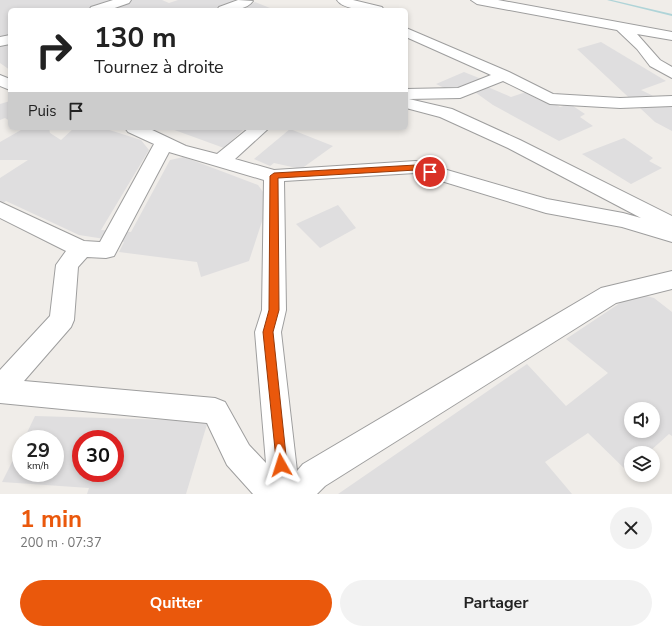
<!DOCTYPE html>
<html lang="fr">
<meta charset="utf-8">
<style>
body{margin:0;font-family:"Nunito Sans",sans-serif;background:#f2f2f2;color:#222;height:100vh;display:flex;flex-direction:column;font-size:15px;white-space:nowrap}
*{box-sizing:border-box;margin:0}
p{font-size:13px;color:#767676}
.icon{flex:none;width:22px;height:22px;fill:none;stroke:currentColor;stroke-width:2;stroke-linecap:round;stroke-linejoin:round}
.map{position:relative;height:494px;overflow:hidden}
.panel{display:flex;flex-direction:column;background:#fff;flex:1}
.panel>*{flex:none}
.top-card{position:absolute;left:8px;top:8px;width:400px;height:122px;border-radius:6px;box-shadow:0 2px 6px #0003;background:#fff;color:#222;overflow:hidden}
.fabs{position:absolute;left:624px;top:402px;display:grid;gap:8px}
.fabs a{display:grid;place-items:center;width:36px;height:36px;border-radius:50%;background:#fff;box-shadow:0 2px 6px #0003;font-size:20px}
.speed{position:absolute;left:12px;top:430px;display:flex;gap:8px;font-size:20px;font-weight:700;text-align:center}
.speed>*{display:grid;place-content:center;width:52px;height:52px;border-radius:50%;background:#fff;box-shadow:0 2px 6px #0003;line-height:1}
.speed small{font-size:10px;font-weight:400}
.speed .limit{border:6px solid #d22;background:#fff;color:#111}
.pin{position:absolute;display:grid;place-items:center;width:34px;height:34px;color:#fff;margin:-17px;border:2px solid #fff;border-radius:50%;box-shadow:0 1px 4px #0007}
.me{position:absolute;width:44px;margin:-22px;rotate:354deg;stroke-linejoin:round;filter:drop-shadow(0 0 3px #0008)}
.turn{display:flex;align-items:center;gap:14px;height:84px;padding:0 20px;font-size:18px}
.turn .icon{width:52px;height:52px;stroke-width:2.5}
.turn b{display:block;font-size:28px;line-height:34px}
.then{display:flex;align-items:center;height:38px;padding:0 20px;background:#0003;gap:8px;font-size:15px}
.round{display:grid;place-items:center;flex:none;width:42px;height:42px;border-radius:21px;background:#f2f2f2}
.headline{display:flex;align-items:center;justify-content:space-between;height:68px;padding:0 20px}
h1{font-size:24px;font-weight:700;line-height:30px;color:#ea580c}
.cta{display:flex;gap:8px;margin-top:auto;padding:8px 20px}
.cta a{flex:1;height:46px;border-radius:24px;background:#ea580c;color:#fff;font-size:16px;font-weight:700;line-height:46px;text-align:center}
.cta a+a{background:#f2f2f2;color:#222}
.map>svg:first-child{display:block}
.residential{fill:#dfdedf;fill-rule:evenodd}
.lines{fill:none;stroke-linecap:round;stroke-linejoin:round}
.stream{fill:#afd4d8;fill-rule:evenodd}
.minor-casing{stroke:#9e9e9e;stroke-width:2}
.minor{fill:#fff;fill-rule:evenodd}
.route{fill:#ea580c;stroke:#983908}
</style>
<div class="map">
<svg width="672" height="494" viewBox="0 0 672 494">
<rect width="100%" height="100%" fill="#f0ede9"/>
<g class="residential">
<path d="M0,0H162L169,3L178,0H233L236,2L215,10H10V70L0,63Z"/>
<path d="M255,2L275,10H237Z"/>
<path d="M601,42L666,81L641,90L672,105V131L655,122L577,49Z"/>
<path d="M464,72L489,82L483,85L511,97L532,90L560,107L570,104L585,114L580,117L593,126L559,141L493,105L472,90L459,95L436,84Z"/>
<path d="M10,101V121L5,118L0,120V104Z"/>
<path d="M19,128H49L50,133L61,140L74,128H103L141,140L149,150L101,230L131,232L170,160L184,157L258,185L269,200L249,261L201,277L197,262L119,252L124,242L79,235L6,201L0,205V178L28,160H0V142L21,130Z"/>
<path d="M169,128H245L224,148Z"/>
<path d="M290,129L333,146L301,169L274,163L270,166L254,159Z"/>
<path d="M624,138L653,158L649,161L662,168L631,184L582,154Z"/>
<path d="M338,205L356,228L320,248L296,224Z"/>
<path d="M635,293L654,298L672,312V436L669,434L648,453H631V469L628,472L588,433L545,462L572,494H338L527,364L566,406L608,373L566,339ZM631,409H653V431H631Z"/>
<path d="M35,416L208,421L186,494H87L89,488L2,482L21,444V473H55V439H24ZM81,439H115V473H81Z"/>
</g>
<g class="lines">
<path class="stream" d="M607,0H612L672,14V16Z"/>
<defs>
<g id="minor">
<path d="M113,0H131L129,3L109,10H89L91,7Z"/>
<path d="M238,0L253,1C246,11 229,10 217,10L219,7Z"/>
<path d="M337,0H353L382,7L384,10C371,10 344,11 337,0Z"/>
<path d="M471,0H498L672,32V40L637,34L660,60L672,67V78L650,66L637,49L617,30L477,4Z"/>
<path d="M406,28L509,72L553,94L620,98L672,96V106L620,108L550,104L503,81L460,98L409,99L452,109L520,140L672,216V242L622,227L546,213L415,173L284,181L286,310L281,332L297,471L303,464L601,288L672,271V289L616,303L325,486L317,494H253L227,465L207,423L0,403V370L50,316L56,265L66,251L0,218V202L84,241L100,242L154,144L128,132L125,128H148L186,146L217,154L249,128H269L235,159L274,170L416,161L547,199L623,213L641,218L508,148L440,117L406,108V89L458,88L491,75L406,37ZM169,152L264,180L262,310L255,332L266,463L249,445L225,402L215,398L24,381L71,327L74,320L78,267L87,257L106,258L114,256Z"/>
<path d="M10,35V44L0,46V37Z"/>
<path d="M0,75L10,79V90L0,86Z"/>
</g>
</defs>
<use href="#minor" class="minor-casing"/>
<use href="#minor" class="minor"/>
</g>
<path class="route" d="M416,165L434,172L430,174L416,170L278,178L279,310L273,332L287,465L286,469L281,471L277,469L263,332L269,310L270,176L274,173Z"/>
</svg>
<div class="fabs">
<a><svg class="icon" aria-label="sound" viewBox="0 0 24 24"><path d="M4 9h4l5-4v14l-5-4H4zM17 9q2 3 0 6"/></svg></a>
<a><svg class="icon" aria-label="layers" viewBox="0 0 24 24"><path d="M12 4l9 5-9 5-9-5zM3 14l9 5 9-5"/></svg></a>
</div>
<div class="speed"><div>29<small>km/h</small></div><div class="limit">30</div></div>
<div class="pin" style="left:430px;top:172px;background:#d93025"><svg class="icon" aria-label="arrive" viewBox="0 0 24 24"><path d="M6 21V4h12l-3 4 3 4H6"/></svg></div>
<svg class="me" style="left:281px;top:465px" viewBox="-20 -20 40 40"><path d="M0-17L14 15 0 8-14 15z" fill="#ea580c" stroke="#fff" stroke-width="4"/></svg>
<div class="top-card">
<div class="turn"><svg class="icon" aria-label="right" viewBox="0 0 24 24"><path d="M7 20v-9h11M14 6l5 5-5 5"/></svg><div><b>130 m</b>Tournez à droite</div></div>
<div class="then">Puis<svg class="icon" aria-label="arrive" viewBox="0 0 24 24"><path d="M6 21V4h12l-3 4 3 4H6"/></svg></div>
</div>
</div>
<section class="panel">
<div class="headline"><div><h1>1 min</h1><p>200 m · 07:37</p></div><a class="round"><svg class="icon" aria-label="close" viewBox="0 0 24 24"><path d="M6 6l12 12M18 6L6 18"/></svg></a></div>
<div class="cta"><a>Quitter</a><a>Partager</a></div>
</section>
